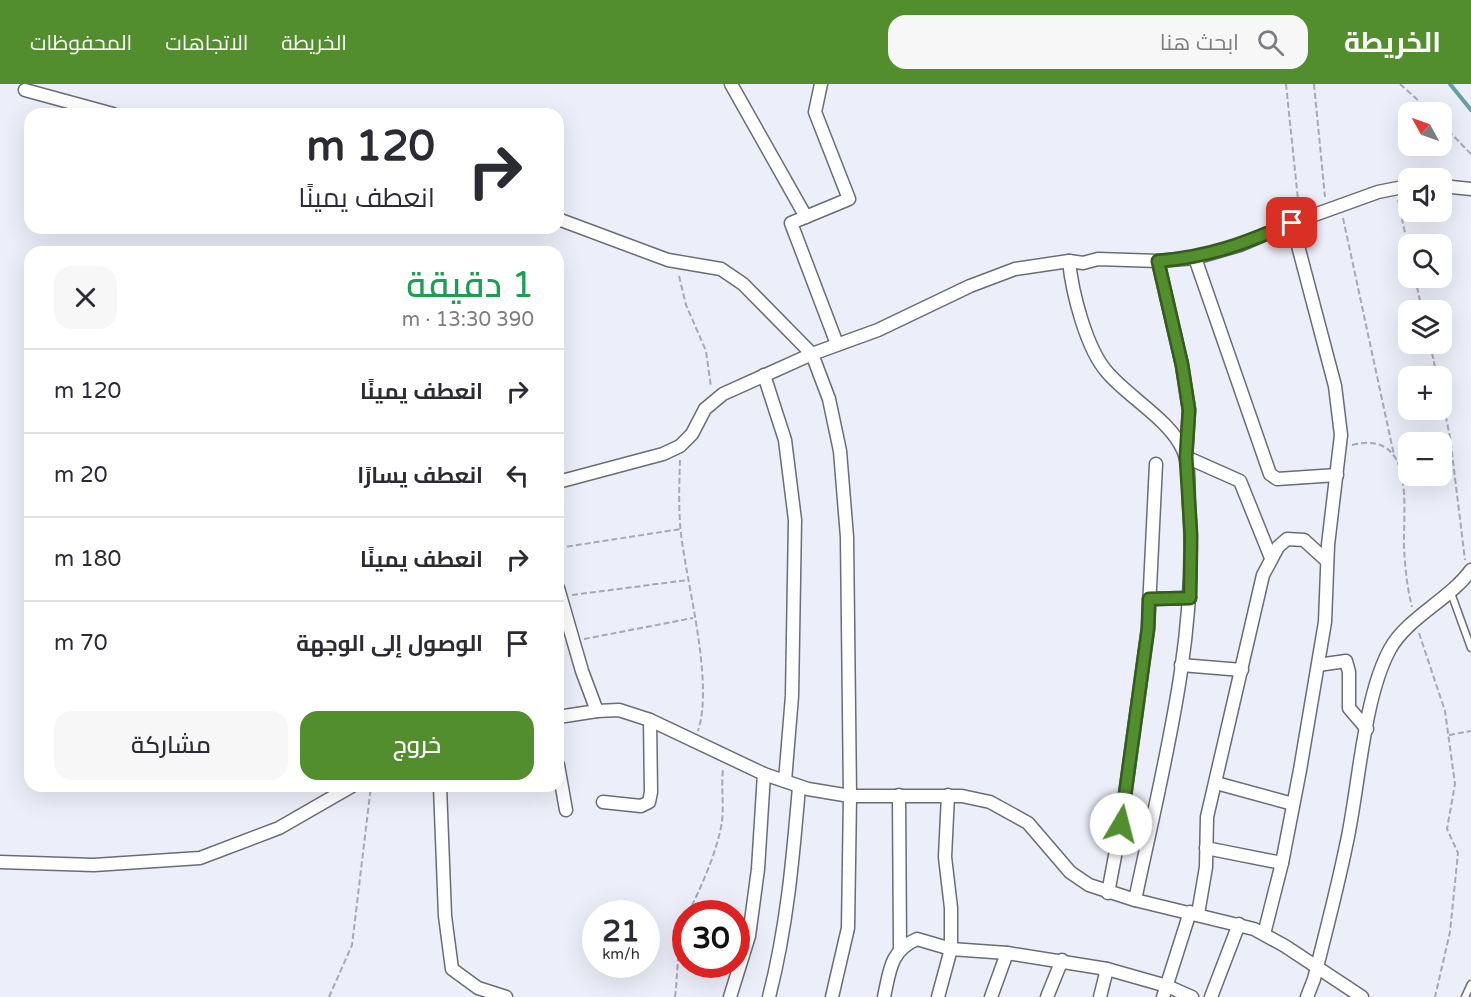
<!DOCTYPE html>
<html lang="ar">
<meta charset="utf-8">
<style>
body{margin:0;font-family:"Varela Round",Cairo,sans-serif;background:#f7f7f7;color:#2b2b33;direction:rtl;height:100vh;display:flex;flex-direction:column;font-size:22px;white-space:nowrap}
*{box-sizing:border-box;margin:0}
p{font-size:20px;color:#7c7c81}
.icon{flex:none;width:33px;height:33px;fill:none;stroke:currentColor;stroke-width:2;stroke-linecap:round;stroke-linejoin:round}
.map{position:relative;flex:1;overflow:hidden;direction:ltr}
.drawer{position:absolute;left:24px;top:162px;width:540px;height:546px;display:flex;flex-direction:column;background:#fff;border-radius:18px;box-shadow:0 6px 24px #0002;direction:rtl}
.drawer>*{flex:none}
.hud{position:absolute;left:24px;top:24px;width:540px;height:126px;border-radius:18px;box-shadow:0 6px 24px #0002;direction:rtl;background:#fff;color:#2b2b33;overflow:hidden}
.needle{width:39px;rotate:310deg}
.fabs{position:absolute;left:1398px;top:18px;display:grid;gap:12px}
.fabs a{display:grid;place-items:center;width:54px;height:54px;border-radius:12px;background:#fff;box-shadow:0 6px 24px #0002;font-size:30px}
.speed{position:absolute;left:582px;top:816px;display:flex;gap:12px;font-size:30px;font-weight:700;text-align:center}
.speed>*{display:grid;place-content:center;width:78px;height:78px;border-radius:50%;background:#fff;box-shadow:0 6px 24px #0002;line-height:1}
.speed small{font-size:15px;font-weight:400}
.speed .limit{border:9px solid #d22;background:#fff;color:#111}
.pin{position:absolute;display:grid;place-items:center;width:51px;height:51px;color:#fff;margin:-26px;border-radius:12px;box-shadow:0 3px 9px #0006}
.me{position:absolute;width:66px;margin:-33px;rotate:8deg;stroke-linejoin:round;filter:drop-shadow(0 0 4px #0008)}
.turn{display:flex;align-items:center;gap:21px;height:126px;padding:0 30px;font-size:27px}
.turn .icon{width:78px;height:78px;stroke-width:2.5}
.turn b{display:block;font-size:42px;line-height:51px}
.round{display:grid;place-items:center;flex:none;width:63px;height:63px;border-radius:18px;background:#f7f7f7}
.summary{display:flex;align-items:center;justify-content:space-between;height:102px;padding:0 30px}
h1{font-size:36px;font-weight:600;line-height:45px;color:#1e9e55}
.action{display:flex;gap:12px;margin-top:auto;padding:12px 30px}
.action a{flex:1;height:69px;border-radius:18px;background:#528e2d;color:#fff;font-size:24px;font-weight:600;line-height:69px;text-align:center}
.action a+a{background:#f7f7f7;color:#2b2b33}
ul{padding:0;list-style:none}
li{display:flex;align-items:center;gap:18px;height:84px;padding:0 30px;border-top:2px solid #e1e1e2}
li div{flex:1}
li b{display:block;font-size:22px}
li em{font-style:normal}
header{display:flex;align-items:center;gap:36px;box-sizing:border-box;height:84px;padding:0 30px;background:#528e2d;color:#fff}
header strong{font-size:28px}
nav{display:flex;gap:33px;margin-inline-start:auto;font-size:21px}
.search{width:420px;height:54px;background:#f7f7f7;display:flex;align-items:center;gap:15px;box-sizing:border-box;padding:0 21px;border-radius:18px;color:#7c7c81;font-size:22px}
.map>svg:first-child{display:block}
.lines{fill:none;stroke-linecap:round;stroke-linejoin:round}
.stream{stroke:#669fa4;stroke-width:4}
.lane-casing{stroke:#6a6c76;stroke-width:9}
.street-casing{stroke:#6a6c76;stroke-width:15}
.path{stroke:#a7a8b1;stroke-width:2;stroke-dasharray:6 3;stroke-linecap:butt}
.lane{stroke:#fff;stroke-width:6}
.street{stroke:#fff;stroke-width:12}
.route-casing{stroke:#355c1d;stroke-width:15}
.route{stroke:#528e2d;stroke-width:10}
</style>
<header>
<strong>الخريطة</strong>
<div class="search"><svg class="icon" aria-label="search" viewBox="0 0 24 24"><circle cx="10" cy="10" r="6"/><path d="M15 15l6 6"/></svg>ابحث هنا</div>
<nav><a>الخريطة</a><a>الاتجاهات</a><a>المحفوظات</a></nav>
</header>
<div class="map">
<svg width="1471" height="913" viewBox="0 0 1471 913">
<rect width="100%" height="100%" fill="#eceef9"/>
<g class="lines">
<path class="stream" d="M1450,0L1471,26"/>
<defs>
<g id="lane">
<path d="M1451,509L1471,564"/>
<path d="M1465,913L1471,900"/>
</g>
<g id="street">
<path d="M731,0L806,133"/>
<path d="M821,0L815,28L849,115L791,139L837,260"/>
<path d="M25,6L113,30"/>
<path d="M1442,102L1471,105"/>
<path d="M558,135L668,176L721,185L743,200L812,270L878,246L970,202L1015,185L1069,177L1083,179L1098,175L1158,177L1195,174L1240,161L1292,139L1378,108L1408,102"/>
<path d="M1195,174L1270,390L1277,395L1337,391"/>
<path d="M1069,177C1072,208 1086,264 1107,288C1128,313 1170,336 1183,366C1190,382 1188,403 1189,420C1199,553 1162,687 1135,816"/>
<path d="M1158,177L1182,281L1189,326L1186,373L1240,397L1271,474"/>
<path d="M764,291L785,356L795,436L792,612L785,697"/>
<path d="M558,398L663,370L680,362L692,350L705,325L723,310L812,270L829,315L840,367L847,453L850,712L848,844L832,913"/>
<path d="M558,504L582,587L597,627L619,626L650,636L764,690L808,705L850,712H962L990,718L1028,739L1070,788L1089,801L1135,816L1254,845L1285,862L1362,913"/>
<path d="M1149,515L1190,514"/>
<path d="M1181,581L1242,586"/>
<path d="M1318,581L1346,577L1349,588V624L1367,645"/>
<path d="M558,633L597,627"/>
<path d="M558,681L566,726"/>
<path d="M1216,699L1293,720"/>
<path d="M440,702L445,832L452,885L478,904L506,913"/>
<path d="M899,711L900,864"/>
<path d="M603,718L641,722L649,718L651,708L650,636"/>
<path d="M1206,764L1282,779"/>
<path d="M0,778L94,781L200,774L279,744L352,702"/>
<path d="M1108,809L1121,740L1148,545L1156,380"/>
<path d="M1198,830L1206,783L1207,733L1263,491L1278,463L1287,455L1304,456L1327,477"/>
<path d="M1264,850L1282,779L1300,686L1325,538L1328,461L1341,351L1335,302L1292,139"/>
<path d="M730,913L749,852L758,785L764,690"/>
<path d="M769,913C787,843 793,774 799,703"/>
<path d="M884,913C890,886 890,867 917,855L951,865L1007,869L1107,885L1167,902L1192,913"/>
<path d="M938,913L951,865V824L945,773L948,711"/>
<path d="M991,913L1007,869"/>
<path d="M1047,913L1062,876"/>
<path d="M1100,913L1107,885"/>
<path d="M1163,913L1190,828"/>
<path d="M1211,913L1239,840"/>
<path d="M1307,913L1314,895C1325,851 1337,806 1346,762C1359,705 1363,614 1390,565C1407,534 1449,516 1471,486"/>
</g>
</defs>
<use href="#lane" class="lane-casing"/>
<use href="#street" class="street-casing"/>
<g class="path">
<path d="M1286,0L1299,125"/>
<path d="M1314,0L1325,113"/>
<path d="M1400,0L1431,28"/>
<path d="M1442,40L1471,70"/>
<path d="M1398,116L1408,163"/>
<path d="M1343,134L1394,371"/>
<path d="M679,192L686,221L706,267L711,303"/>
<path d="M1415,194L1422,226"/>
<path d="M1430,260L1437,292"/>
<path d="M1442,314L1450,353L1465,476"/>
<path d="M1352,361C1416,345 1403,423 1404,463C1405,483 1407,503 1412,523"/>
<path d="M680,376C679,405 678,436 683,464C690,512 713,602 698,647"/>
<path d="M558,464L681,445"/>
<path d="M572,511L688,496"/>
<path d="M1419,549L1445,627L1455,700L1447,745L1458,769L1450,848L1435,913"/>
<path d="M584,555L693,534"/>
<path d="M1449,651L1471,647"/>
<path d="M688,830C701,803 718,766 722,737C724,720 721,703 723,686"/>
<path d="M329,913L352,861L371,702"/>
<path d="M675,913C678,891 677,854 686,836"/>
</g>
<use href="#lane" class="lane"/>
<use href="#street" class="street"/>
</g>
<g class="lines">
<defs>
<path id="route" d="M1121,740L1148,544L1149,515L1190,514L1191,452L1186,373L1189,326L1182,281L1158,177C1210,173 1245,159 1292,139"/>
</defs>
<use href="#route" class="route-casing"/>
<use href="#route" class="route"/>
</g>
</svg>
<div class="fabs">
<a><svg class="needle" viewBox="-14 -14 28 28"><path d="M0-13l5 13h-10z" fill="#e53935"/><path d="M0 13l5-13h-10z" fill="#7c7c81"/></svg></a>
<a><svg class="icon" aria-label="sound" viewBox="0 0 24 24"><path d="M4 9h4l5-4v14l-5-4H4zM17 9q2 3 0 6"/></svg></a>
<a><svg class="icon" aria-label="search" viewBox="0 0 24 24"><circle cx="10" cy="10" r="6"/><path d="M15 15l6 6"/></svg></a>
<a><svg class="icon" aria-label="layers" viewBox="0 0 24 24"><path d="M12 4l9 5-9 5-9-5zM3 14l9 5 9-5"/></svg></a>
<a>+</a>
<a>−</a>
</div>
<div class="speed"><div>21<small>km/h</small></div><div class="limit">30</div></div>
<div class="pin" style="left:1292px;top:139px;background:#d93025"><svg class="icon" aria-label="arrive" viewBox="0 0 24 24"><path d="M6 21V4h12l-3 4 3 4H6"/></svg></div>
<svg class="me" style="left:1121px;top:740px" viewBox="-20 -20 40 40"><circle r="19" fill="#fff"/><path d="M0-13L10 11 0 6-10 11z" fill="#528e2d"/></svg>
<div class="hud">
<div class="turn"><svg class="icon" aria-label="right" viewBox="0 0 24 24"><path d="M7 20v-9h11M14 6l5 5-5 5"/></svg><div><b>120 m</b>انعطف يمينًا</div></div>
</div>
<section class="drawer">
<div class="summary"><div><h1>1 دقيقة</h1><p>390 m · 13:30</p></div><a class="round"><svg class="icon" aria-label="close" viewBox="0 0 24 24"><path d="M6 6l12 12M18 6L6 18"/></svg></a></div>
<ul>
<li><svg class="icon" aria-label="right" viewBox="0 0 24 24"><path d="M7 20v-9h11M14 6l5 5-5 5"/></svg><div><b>انعطف يمينًا</b></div><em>120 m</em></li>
<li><svg class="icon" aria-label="left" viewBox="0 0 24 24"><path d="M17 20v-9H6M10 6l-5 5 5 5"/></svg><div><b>انعطف يسارًا</b></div><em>20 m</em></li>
<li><svg class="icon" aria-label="right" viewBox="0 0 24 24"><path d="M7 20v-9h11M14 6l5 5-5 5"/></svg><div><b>انعطف يمينًا</b></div><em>180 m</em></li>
<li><svg class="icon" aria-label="arrive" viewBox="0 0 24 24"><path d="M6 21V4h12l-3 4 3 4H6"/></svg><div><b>الوصول إلى الوجهة</b></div><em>70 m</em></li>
</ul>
<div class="action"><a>خروج</a><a>مشاركة</a></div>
</section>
</div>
